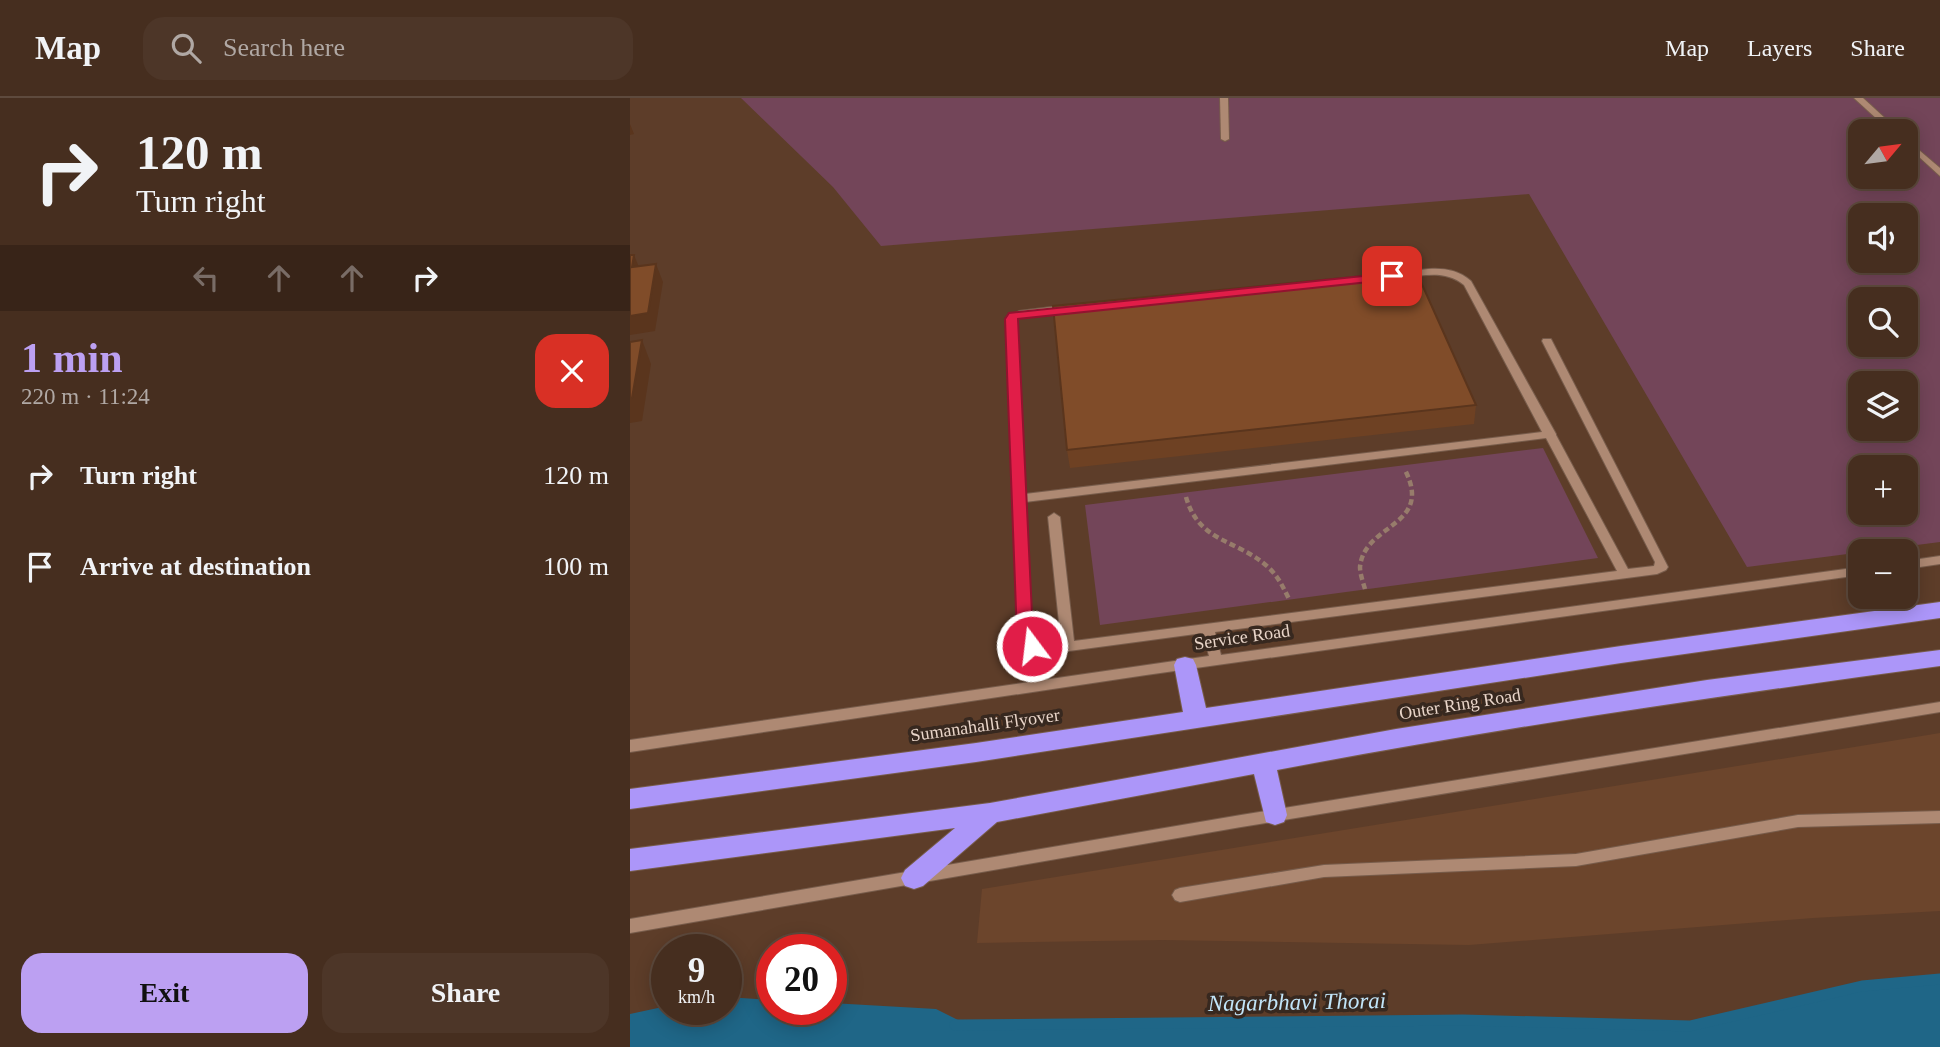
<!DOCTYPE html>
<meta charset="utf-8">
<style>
body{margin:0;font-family:"Times New Roman",serif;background:#4d3628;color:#f1f3f6;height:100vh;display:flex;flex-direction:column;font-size:26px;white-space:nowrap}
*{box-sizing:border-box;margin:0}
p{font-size:23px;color:#b0a8a4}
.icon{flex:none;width:38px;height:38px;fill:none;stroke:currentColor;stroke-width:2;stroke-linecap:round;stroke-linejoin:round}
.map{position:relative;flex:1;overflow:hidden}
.drawer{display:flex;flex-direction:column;background:#462e1f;width:630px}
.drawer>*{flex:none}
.top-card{background:#462e1f;color:#f1f3f6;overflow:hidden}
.needle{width:46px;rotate:61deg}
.fabs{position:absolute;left:1218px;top:21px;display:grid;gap:14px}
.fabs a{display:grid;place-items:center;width:70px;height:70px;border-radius:14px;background:#462e1f;box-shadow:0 4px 18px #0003,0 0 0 2px #5e4a3d;font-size:35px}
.speed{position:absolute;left:21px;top:836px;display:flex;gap:14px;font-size:35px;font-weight:700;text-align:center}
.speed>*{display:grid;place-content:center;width:91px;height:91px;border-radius:50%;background:#462e1f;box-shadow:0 4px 18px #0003,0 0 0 2px #5e4a3d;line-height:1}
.speed small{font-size:18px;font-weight:400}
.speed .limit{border:10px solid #d22;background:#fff;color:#111}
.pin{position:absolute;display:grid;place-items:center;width:60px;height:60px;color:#fff;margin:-30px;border-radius:14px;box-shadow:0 4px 10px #0006}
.me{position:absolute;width:77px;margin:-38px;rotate:345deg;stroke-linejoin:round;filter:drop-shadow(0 0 5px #0008)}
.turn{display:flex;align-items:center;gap:24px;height:147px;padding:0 21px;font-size:32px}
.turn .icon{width:91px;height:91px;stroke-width:2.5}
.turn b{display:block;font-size:49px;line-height:60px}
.lanes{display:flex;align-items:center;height:66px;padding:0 21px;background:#0003;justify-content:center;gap:35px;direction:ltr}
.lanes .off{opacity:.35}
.round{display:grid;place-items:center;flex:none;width:74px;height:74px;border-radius:21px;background:#4d3628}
.headline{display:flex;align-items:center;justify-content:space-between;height:119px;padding:0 21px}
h1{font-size:42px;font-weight:800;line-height:52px;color:#bca0f2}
.cta{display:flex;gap:14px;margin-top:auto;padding:14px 21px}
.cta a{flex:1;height:80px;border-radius:21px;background:#bca0f2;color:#111;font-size:28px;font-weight:800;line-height:80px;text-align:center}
.cta a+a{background:#4d3628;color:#f1f3f6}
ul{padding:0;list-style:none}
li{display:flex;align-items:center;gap:21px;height:91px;padding:0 21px}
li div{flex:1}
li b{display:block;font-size:26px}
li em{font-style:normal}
header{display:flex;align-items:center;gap:42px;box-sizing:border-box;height:98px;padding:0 35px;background:#462e1f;border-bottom:2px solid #5e4a3d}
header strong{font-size:33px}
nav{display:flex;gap:38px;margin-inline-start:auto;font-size:24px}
.search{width:490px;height:63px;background:#4d3628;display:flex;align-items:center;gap:18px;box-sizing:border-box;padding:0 24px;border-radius:21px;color:#b0a8a4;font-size:26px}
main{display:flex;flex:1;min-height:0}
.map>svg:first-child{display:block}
.built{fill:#6c452c}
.green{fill:#734559;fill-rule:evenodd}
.water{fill:#1f6687}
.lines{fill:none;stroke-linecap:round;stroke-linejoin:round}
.stream{stroke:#1f6687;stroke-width:11}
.minor-casing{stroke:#775c4b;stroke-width:2}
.highway-casing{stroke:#775c4b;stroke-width:2}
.path{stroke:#977c6b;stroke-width:4.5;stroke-dasharray:6 3.5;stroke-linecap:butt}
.minor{fill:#ae8973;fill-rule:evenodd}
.highway{fill:#ac96f9;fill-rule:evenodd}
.wall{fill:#6e4123}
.shaded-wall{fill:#5a351d}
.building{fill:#804c29;stroke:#5a351d;stroke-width:2}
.route{fill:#e11d48;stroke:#92132f;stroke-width:2}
.labels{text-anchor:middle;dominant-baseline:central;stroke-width:7;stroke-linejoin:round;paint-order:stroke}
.street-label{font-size:18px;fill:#e9d5c9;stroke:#37281f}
.near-water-label{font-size:23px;font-style:italic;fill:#c2e5f9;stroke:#37281f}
</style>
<header>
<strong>Map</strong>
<div class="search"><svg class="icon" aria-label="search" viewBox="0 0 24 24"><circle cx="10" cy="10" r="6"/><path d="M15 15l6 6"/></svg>Search here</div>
<nav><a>Map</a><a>Layers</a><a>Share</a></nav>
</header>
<main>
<section class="drawer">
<div class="top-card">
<div class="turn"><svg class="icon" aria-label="right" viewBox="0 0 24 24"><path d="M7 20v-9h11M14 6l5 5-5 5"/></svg><div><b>120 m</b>Turn right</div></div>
<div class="lanes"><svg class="icon off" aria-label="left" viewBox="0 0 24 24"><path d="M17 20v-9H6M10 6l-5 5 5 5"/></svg><svg class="icon off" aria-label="ahead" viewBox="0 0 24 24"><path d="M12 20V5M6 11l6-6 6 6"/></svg><svg class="icon off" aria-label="ahead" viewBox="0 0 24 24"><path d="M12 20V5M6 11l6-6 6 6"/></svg><svg class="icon" aria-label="right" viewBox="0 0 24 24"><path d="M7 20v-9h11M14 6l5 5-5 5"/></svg></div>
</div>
<div class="headline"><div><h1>1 min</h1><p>220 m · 11:24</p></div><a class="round" style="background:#d93025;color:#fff"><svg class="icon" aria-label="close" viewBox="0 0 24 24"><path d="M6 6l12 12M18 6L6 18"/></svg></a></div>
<ul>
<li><svg class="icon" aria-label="right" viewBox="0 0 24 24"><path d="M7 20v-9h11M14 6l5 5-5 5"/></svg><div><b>Turn right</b></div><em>120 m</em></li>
<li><svg class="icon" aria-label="arrive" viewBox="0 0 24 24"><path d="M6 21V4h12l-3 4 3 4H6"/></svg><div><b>Arrive at destination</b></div><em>100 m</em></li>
</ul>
<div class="cta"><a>Exit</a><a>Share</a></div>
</section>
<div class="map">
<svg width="1310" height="949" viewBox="0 0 1310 949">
<rect width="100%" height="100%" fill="#5d3d29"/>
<path class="built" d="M1310,635V813L1183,820L839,847L533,842L347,845L352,791Z"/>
<g class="green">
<path d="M111,0H1310V444L1117,469L899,96L251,148L203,89ZM1230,33H1276V79H1230ZM1230,117H1276V163H1230ZM1230,201H1276V247H1230ZM1230,285H1276V331H1230ZM1230,369H1276V415H1230Z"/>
<path d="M913,350L968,460L470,527L455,407Z"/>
</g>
<path class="water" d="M1310,881V949H0V916L37,908V912H96V899L142,902V912H201V905L306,911L338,927L833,922L1060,928L1232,888Z"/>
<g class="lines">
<path class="stream" d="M325,927L833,922L1060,928L1232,888L1310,881"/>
<defs>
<g id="minor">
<path d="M590,0H598L599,41L595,43L591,41Z"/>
<path d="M1224,0H1233L1269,33H1260Z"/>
<path d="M1276,41L1310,70V78L1276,47Z"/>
<path d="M798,171C815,170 828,172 841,183L926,336V337L998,471L1024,468L1025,464L912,243L913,241H921L1038,469L1036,472L1027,476L585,534L591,557L1230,469V477L516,577L0,654V642L579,558L573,535L409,557L393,547L389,538L376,221L389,213L438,207L443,210L438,213L392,219L386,222L395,396L912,334L834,187C816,172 795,177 773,180L768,177L773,174ZM916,340L987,473L444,543L430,419L424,415L418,419L431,544L411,547L401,538L395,404Z"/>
<path d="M1310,458V466L1276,471V463Z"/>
<path d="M1310,604V614L611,729L0,835V821L611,717Z"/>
<path d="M1310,713V725L1168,729L946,768L694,779L550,804L545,802L542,797L545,792L550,790L694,767L946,756L1168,717Z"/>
</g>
<g id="highway">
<path d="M1310,504V520L991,565L346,664L0,711V691L346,645L553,614L544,567L547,561L555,559L563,561L566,567L576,610L991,548Z"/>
<path d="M1310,552V568C1088,598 867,630 647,672L657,717L654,724L645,727L636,724L624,676L367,724L293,788L284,791L275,788L271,780L275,772L325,730L0,773V751L360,705L766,631L1077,582Z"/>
</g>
</defs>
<use href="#minor" class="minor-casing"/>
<use href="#highway" class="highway-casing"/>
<g class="path">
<path d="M556,399C569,445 607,441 638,469C648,478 653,489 659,501"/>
<path d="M735,491C733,484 730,476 730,469C734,425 804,429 775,372"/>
</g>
<use href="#minor" class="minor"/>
<use href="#highway" class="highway"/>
</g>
<path class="wall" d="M846,307L844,326L440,370L437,352Z"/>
<g class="shaded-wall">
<path d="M0,26L4,36L0,37Z"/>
<path d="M4,157L11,174L2,169Z"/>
<path d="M26,166L33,184L25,233L0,237V238V218Z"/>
<path d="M12,242L21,266L12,323L0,325V300Z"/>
</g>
<g class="building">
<path d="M0,157H4L2,169L26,166L18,215L0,218Z"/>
<path d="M786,173L846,307L437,352L423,208Z"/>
<path d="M12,242L2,300H0V244Z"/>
</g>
<path class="route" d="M762,175L768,178L767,181L388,221L403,537L411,548L402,554L396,552L387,538L375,221L379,215Z"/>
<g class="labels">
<g class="street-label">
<text transform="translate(612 539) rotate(-8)">Service Road</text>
<text transform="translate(830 606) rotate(-9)">Outer Ring Road</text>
<text transform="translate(355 627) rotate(-8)">Sumanahalli Flyover</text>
</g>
<g class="near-water-label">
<text transform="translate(667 904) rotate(-1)">Nagarbhavi Thorai</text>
</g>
</g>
</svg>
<div class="fabs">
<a><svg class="needle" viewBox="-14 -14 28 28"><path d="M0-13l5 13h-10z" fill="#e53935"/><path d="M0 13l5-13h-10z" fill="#b0a8a4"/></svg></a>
<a><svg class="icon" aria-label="sound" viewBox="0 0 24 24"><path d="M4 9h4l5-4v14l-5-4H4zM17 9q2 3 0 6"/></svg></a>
<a><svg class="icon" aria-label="search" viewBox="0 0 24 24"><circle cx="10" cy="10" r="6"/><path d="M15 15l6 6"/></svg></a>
<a><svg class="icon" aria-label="layers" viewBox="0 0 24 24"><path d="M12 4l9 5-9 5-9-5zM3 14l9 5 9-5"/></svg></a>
<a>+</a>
<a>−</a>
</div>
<div class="speed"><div>9<small>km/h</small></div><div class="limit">20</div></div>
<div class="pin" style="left:762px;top:178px;background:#d93025"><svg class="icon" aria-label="arrive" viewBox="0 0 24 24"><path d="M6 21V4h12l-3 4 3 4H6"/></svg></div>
<svg class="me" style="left:402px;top:548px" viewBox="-20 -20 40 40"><circle r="17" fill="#e11d48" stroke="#fff" stroke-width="3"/><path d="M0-11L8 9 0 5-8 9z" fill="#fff"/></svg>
</div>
</main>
